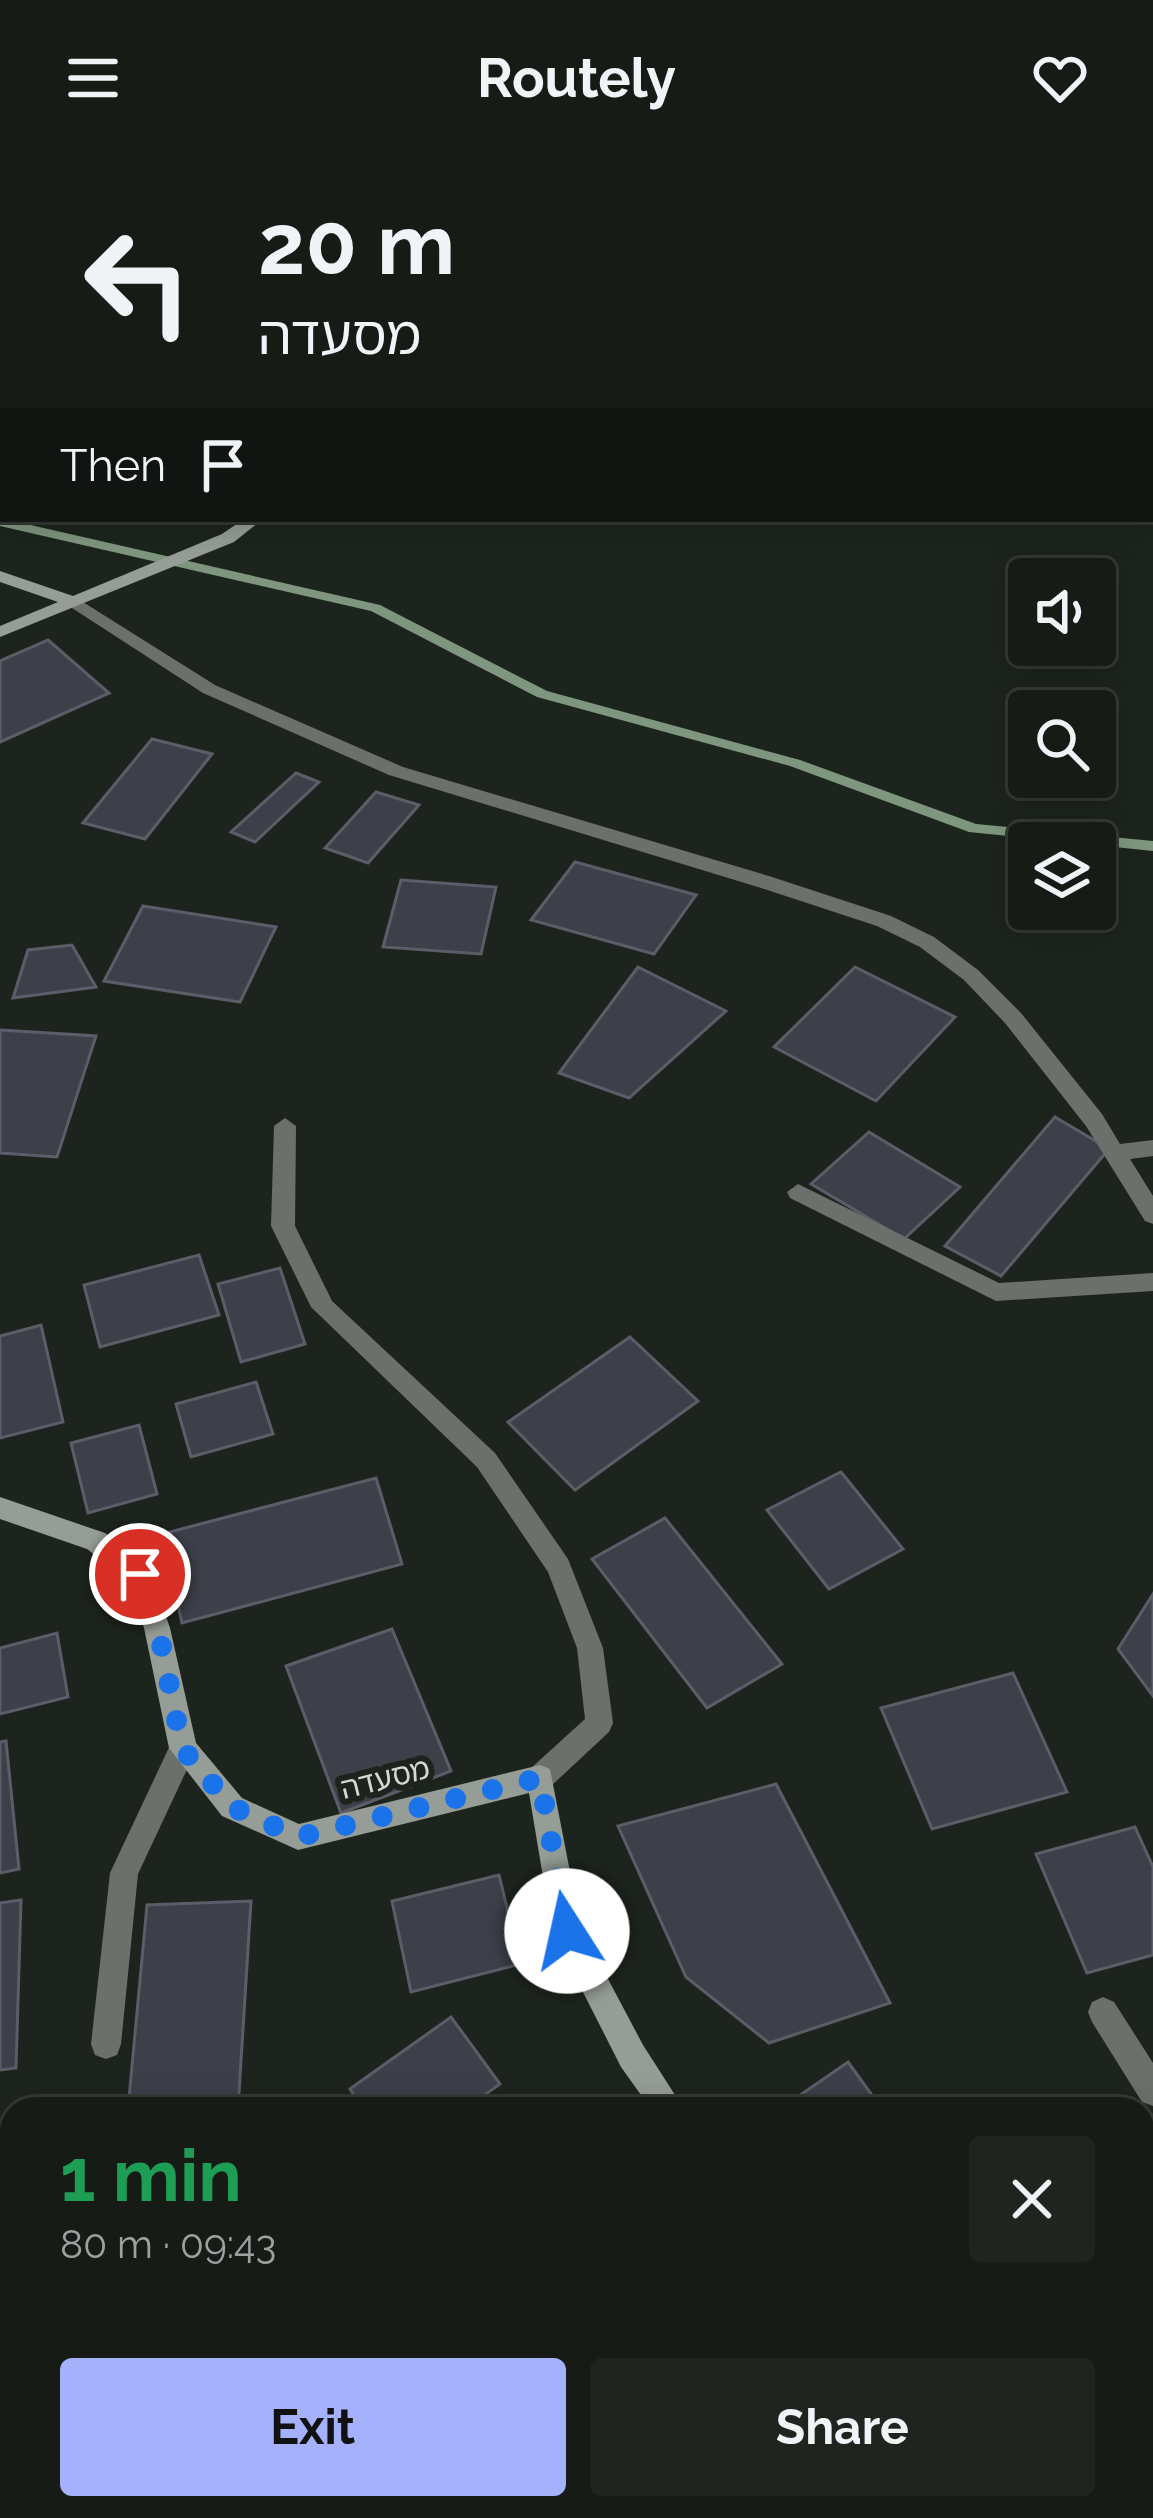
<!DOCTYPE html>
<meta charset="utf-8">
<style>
body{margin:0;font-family:Raleway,"Noto Sans Hebrew",sans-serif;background:#1f241f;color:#f1f3f6;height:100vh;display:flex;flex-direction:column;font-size:45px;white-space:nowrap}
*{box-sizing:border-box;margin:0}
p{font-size:39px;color:#9ea1a1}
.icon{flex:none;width:66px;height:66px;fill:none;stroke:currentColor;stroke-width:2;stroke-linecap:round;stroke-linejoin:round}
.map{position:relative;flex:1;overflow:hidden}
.sheet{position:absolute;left:0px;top:1941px;width:1155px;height:423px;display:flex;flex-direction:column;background:#161b16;border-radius:36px 36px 0 0;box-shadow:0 6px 30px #0003,0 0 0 3px #353935}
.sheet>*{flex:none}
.guide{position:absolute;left:0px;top:0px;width:1155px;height:366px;box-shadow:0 6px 30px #0003,0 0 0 3px #353935;background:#161b16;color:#f1f3f6;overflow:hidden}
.tools{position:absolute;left:1008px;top:402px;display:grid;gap:24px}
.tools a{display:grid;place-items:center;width:108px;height:108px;border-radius:12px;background:#161b16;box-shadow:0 6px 30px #0003,0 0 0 3px #353935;font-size:60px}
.pin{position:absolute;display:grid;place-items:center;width:102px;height:102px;color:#fff;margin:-51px;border:6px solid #fff;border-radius:50%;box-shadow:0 3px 12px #0007}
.me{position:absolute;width:132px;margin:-66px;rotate:350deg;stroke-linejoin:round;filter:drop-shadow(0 0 9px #0008)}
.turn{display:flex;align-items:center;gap:42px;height:252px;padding:0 60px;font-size:54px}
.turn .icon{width:156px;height:156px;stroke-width:2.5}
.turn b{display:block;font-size:84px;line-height:102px}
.then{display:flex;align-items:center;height:114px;padding:0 60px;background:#0003;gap:24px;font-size:45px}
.round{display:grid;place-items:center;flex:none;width:126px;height:126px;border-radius:12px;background:#1f241f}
.headline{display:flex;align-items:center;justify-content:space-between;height:204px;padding:0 60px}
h1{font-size:72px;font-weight:700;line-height:90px;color:#1e9e55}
.button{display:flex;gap:24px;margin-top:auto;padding:24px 60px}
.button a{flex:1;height:138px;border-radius:12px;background:#a6b1fc;color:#111;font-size:48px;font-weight:700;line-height:138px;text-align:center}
.button a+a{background:#1f241f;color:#f1f3f6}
header{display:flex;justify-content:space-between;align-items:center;height:156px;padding:0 60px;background:#161b16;font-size:54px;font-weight:700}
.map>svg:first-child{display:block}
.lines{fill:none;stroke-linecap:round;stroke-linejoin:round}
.stream{fill:#7e967e;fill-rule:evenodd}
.building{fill:#3d3f49;stroke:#5b5d68;stroke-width:3}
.lane{fill:#6c706c;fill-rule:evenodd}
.street{fill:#6c706c;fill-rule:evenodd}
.secondary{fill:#969d96;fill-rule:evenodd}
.route{stroke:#1a73e8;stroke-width:21;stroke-dasharray:0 37.8}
.labels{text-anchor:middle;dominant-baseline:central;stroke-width:12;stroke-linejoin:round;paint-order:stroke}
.street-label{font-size:30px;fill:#d3d8d3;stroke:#1d241d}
</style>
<header><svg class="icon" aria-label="menu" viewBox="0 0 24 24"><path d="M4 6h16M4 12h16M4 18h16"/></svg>Routely<svg class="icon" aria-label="heart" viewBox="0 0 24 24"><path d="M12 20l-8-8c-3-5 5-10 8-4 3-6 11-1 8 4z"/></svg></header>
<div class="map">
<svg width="1153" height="2362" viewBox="0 0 1153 2362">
<rect width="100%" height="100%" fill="#1d241d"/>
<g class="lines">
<path class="stream" d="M0,362L380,449L547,535L800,604L976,668L1153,685V695L969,676L790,610L537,541L371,455L0,370Z"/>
</g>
<g class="building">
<path d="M48,484L109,537L0,586V505Z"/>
<path d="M152,583L212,598L145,683L83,667Z"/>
<path d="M296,617L319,626L255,686L231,676Z"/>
<path d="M376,636L419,649L368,707L325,692Z"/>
<path d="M575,706L696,739L654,798L531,764Z"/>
<path d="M401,724L496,731L481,798L383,791Z"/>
<path d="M143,750L276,771L240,846L104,825Z"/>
<path d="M72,789L96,831L13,842L28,794Z"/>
<path d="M638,811L726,855L629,942L559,917Z"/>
<path d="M855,811L955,861L876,945L774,891Z"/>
<path d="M0,874L96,880L57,1001L0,997Z"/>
<path d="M1055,961L1109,993L1001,1120L945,1090Z"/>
<path d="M869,976L960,1031L904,1083L811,1028Z"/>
<path d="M199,1099L219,1159L100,1191L84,1129Z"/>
<path d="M280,1112L305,1188L241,1206L218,1128Z"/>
<path d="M41,1169L63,1266L0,1282V1180Z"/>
<path d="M630,1181L698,1245L575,1334L508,1266Z"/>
<path d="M256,1226L273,1278L191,1301L176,1248Z"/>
<path d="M139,1269L157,1338L88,1357L71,1287Z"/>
<path d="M841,1316L903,1393L829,1433L767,1354Z"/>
<path d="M376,1322L402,1408L182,1467L162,1378Z"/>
<path d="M665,1362L782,1508L707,1552L592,1403Z"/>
<path d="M1153,1438V1540L1118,1493Z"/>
<path d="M392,1473L451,1615L341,1657L286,1510Z"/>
<path d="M57,1477L68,1541L0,1558V1492Z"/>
<path d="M1013,1517L1067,1636L932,1673L881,1552Z"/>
<path d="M6,1585L19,1713L0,1717V1586Z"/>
<path d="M776,1628L890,1847L769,1887L686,1821L618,1670Z"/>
<path d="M1135,1671L1153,1711V1799L1087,1817L1036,1698Z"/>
<path d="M499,1719L521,1808L411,1836L392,1745Z"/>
<path d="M21,1744L16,1912L0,1914V1747Z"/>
<path d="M251,1745L238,1953H128L147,1749Z"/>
<path d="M451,1861L500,1928L465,1953H363L350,1933Z"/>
<path d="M848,1906L882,1953H780Z"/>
<path d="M0,2001H12V2131L0,2132Z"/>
<path d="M0,2250H12L15,2362H0Z"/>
<path d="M175,2352H294L291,2362H172Z"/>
<path d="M645,2352H886L875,2362H652Z"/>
</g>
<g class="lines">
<g class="lane">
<path d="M798,1028L999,1127L1153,1117V1135L996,1145L790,1042L787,1036Z"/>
<path d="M1103,1841L1114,1846L1153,1907V1950L1142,1946L1092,1866L1088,1856L1092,1846Z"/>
</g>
<g class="street">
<path d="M117,0H131L133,3H119Z"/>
<path d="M138,0H163L136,3Z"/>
<path d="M822,0H836L820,3Z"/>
<rect x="0" y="29" width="3" height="8"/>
<rect x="0" y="102" width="3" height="9"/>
<rect x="1152" y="268" width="1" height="10"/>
<path d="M75,441L215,529L403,611L772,721L891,760L934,781L978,814L1021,857L1102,958L1120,988L1153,984V1000L1130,1003L1153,1040V1068L1145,1065L1086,970L1005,867L964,824L920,791L877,770L758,731L389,619L203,537L69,450L66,446Z"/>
<path d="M285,962L296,970L295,1070L332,1145L495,1297L568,1403L603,1492L613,1567L609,1576L550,1631L540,1635L530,1631L526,1622L530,1613L585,1563L577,1492L548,1416L477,1311L311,1151L271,1070L274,970Z"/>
<path d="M183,1580L193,1583L197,1592L138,1718L121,1888L117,1899L106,1903L95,1899L91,1888L110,1717L173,1583Z"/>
</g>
<g class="secondary">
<rect x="1152" y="55" width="1" height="8"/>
<path d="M244,363H263L234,386L0,481V470L58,446L0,426V415L73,440L222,378Z"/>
<path d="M0,1341L105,1377L149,1410L170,1472L196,1587L242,1642L299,1668L540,1609L550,1613L581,1772L643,1889L684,1953H651L621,1911L552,1775L529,1637L298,1694L222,1660L169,1592L144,1472L129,1425L87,1393L0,1363Z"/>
<path d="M1055,2352H1098L1102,2362H1059Z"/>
</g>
</g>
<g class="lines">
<path class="route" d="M140,1418L158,1472L182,1592L232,1651L298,1681L540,1622L567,1775"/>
</g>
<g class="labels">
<g class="street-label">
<text transform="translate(385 1622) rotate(-14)">מסעדה</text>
</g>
</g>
</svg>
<div class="tools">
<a><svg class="icon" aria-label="sound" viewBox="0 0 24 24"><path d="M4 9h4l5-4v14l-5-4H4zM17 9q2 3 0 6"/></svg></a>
<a><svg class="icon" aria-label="search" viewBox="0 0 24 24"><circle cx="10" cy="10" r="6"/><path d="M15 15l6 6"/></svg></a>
<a><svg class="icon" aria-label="layers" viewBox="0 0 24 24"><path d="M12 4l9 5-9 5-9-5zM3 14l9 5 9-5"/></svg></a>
</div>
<div class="pin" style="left:140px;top:1418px;background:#d93025"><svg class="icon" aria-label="arrive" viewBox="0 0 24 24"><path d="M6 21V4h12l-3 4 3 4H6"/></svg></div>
<svg class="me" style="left:567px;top:1775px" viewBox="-20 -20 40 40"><circle r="19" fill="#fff"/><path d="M0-13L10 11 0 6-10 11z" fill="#1a73e8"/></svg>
<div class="guide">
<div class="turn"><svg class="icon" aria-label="left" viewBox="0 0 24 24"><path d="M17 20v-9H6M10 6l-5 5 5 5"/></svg><div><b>20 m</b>מסעדה</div></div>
<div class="then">Then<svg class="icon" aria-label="arrive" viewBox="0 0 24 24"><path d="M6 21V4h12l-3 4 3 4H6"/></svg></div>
</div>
<section class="sheet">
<div class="headline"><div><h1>1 min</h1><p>80 m · 09:43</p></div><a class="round"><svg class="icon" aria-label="close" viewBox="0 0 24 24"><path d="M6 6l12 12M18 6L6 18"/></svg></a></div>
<div class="button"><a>Exit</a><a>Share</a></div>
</section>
</div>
